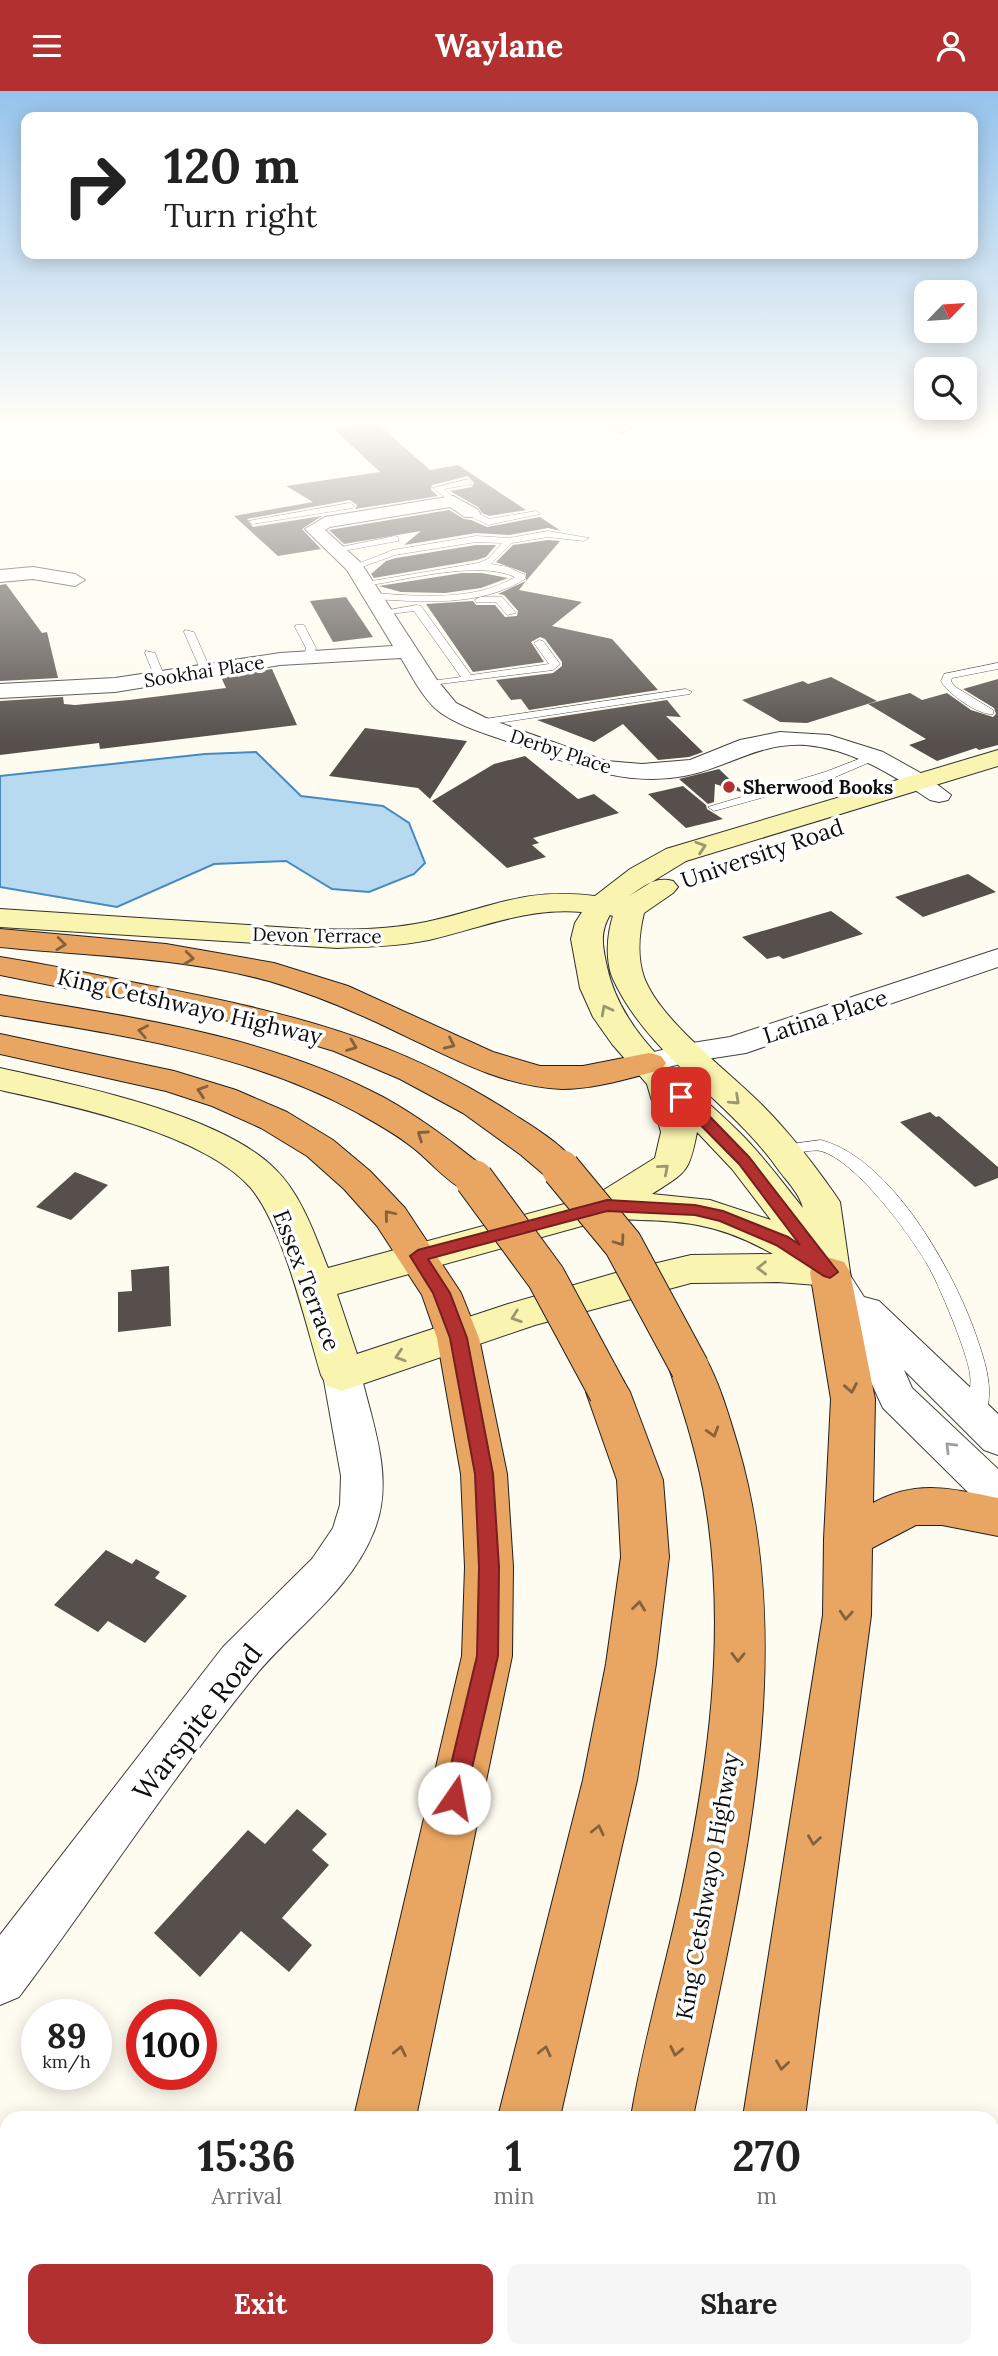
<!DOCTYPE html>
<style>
body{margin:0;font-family:Lora,serif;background:#f6f6f6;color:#222;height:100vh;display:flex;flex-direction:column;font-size:26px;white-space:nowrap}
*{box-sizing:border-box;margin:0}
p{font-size:23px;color:#767676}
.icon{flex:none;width:38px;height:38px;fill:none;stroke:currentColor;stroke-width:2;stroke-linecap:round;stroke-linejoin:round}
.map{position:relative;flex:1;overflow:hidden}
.panel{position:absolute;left:0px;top:2020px;width:999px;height:247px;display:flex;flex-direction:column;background:#fff;border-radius:21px 21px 0 0;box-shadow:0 4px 18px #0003}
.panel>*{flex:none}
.hud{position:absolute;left:21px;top:21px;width:957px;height:147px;border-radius:14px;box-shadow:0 4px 18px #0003;background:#fff;color:#222;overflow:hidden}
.needle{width:46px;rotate:65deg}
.tools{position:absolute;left:914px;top:189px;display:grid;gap:14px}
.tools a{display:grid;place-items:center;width:63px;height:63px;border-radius:14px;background:#fff;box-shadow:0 4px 18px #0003;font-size:35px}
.speed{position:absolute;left:21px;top:1908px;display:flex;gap:14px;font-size:35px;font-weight:700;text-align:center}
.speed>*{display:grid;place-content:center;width:91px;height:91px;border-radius:50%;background:#fff;box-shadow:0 4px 18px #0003;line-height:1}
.speed small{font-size:18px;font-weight:400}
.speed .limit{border:10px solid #d22;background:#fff;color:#111}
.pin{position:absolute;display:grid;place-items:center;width:60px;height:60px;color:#fff;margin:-30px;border-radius:14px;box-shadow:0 4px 10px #0006}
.me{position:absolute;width:77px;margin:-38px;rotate:12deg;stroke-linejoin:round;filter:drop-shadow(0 0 5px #0008)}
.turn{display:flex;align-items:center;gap:24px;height:147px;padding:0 28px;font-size:32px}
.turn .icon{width:91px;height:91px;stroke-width:2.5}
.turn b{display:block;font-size:49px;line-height:60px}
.eta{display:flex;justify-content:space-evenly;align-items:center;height:119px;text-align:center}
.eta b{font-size:42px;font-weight:800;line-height:49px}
.button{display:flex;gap:14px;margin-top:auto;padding:14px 28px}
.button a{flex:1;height:80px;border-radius:14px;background:#b33031;color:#fff;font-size:28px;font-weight:800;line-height:80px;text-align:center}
.button a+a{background:#f6f6f6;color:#222}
header{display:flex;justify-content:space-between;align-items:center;height:91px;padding:0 28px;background:#b33031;color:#fff;font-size:32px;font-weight:800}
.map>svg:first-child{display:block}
.water{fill:#b8daf1;stroke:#448bc3;stroke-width:2}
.building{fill:#564f4b}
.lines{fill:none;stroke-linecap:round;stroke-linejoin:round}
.lane-casing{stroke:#414141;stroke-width:1}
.street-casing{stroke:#414141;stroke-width:2}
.secondary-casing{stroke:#303030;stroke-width:2}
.highway-casing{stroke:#1f1f1f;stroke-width:2}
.lane{fill:#fff;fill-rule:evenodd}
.street{fill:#fff;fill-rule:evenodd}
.secondary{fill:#f9f4b0;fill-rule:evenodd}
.highway{fill:#e9a662;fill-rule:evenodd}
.highway-bridge-casing{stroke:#1f1f1f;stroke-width:40;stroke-linecap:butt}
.highway-bridge{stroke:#e9a662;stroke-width:38}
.oneway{stroke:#9b986f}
.oneway2{stroke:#86623c}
.oneway3{stroke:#9f9f9f}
.route{fill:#b33031;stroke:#741f20;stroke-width:2}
.poi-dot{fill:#b33031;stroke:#fff;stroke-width:2.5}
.labels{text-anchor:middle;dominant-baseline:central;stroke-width:7;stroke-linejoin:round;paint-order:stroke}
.far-street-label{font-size:19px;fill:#0e0e0e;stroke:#fff}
.far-poi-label{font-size:19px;font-weight:bold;fill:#0e0e0e;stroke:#fff;text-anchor:start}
.street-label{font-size:23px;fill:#0e0e0e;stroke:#fff}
.near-street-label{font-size:28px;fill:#0e0e0e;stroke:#fff}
</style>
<header><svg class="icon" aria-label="menu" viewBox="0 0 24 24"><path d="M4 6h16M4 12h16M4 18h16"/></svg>Waylane<svg class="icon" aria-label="person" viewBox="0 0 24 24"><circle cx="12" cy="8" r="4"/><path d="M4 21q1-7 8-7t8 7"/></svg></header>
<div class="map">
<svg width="998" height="2265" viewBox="0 0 998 2265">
<rect width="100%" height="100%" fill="#fefcf0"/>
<path class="water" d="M256,661L301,705L383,715L409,732L425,772L414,783L369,801L332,798L286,770L214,773L117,816L0,796V685L205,663Z"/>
<g class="building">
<path d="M378,333L430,379L458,374L526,419L489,425L482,422L478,416L450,400L472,396L474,392L468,385L432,394L431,399L438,405L355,418L357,414L350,409L247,428L253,436L322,425L302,438L321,458L278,465L234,425L313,411L286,395L380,381L334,338Z"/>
<path d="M449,419L464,428L471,429L487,436L540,426L561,440L548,437L509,444L476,442L404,454L421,440L344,453L329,439Z"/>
<path d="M548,449L560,450L526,490V482L496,471L513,454Z"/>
<path d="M476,454H496L486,466L477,469L374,487L371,483L386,470L396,467Z"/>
<path d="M462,482H482L508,487L481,497L445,502L401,501L379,495Z"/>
<path d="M526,490L519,499L582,511L552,535L612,548L658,599L529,619L521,608L511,609L496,589L553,582L562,575V571L545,548L540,546L531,551L544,571L473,581L426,513L473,510L476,514H495L505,526L517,525L518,520L504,504L498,503Z"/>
<path d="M6,493L42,542L47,541L58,587L0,590V494Z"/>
<path d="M346,506L373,546L333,551L310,510Z"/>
<path d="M272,578L297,634L100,658L99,652L0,664V610L63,606L64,613L75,614L129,609L226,597L221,586Z"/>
<path d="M831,586L877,610L807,632L780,631L742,609L803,590L808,593Z"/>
<path d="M998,588V654L979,659L976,657L937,670L909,654L926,648L868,613L910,602L922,609L947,602L971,619L993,626L996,623L994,617L963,598Z"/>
<path d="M667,609L681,626L666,625L703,661L689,666L658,669L623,633L594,651L537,629Z"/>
<path d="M365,637L467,650L430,708L418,697L329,685Z"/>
<path d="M525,665L578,708L594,703L619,722L533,747L539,752L532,754L546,766L507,777L432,710L494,673Z"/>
<path d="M719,678L744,702L715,693L714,711L708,713L679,688Z"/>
<path d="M683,695L706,714L707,718L723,728L686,737L648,703Z"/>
<path d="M968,783L996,801L923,826L895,806Z"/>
<path d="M831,820L863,843L783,868L779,865L767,868L742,846Z"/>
<path d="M930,1021L936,1026L939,1025L998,1076V1087L975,1096L900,1031Z"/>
<path d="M75,1081L108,1094L71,1129L36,1116Z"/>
<path d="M169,1175L171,1235L118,1241V1201L132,1200L131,1179Z"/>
<path d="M106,1459L132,1473L136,1468L160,1481L155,1487L187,1505L145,1552L108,1530L98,1541L54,1514Z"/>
<path d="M297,1718L327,1743L312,1759L329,1774L282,1827L312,1854L289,1881L241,1840L200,1886L154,1842L248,1739L265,1753Z"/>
</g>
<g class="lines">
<defs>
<g id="lane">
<path d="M469,388L472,393L444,398L457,410L453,413L433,397Z"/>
<path d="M350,412L354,415L353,417L253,433L249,430Z"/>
<path d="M468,420H474L489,428L536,420L540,423L488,434L468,424Z"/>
<path d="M548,440L589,447L584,450L548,446L512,452L491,473L508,476L525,484V488C481,516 423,511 373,508L368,505L373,502C418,505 474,511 515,486C478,469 406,489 365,495L360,492L478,472L488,468L502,452L476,451L395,464L354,479L349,476L393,459L476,445L509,447Z"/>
<path d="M395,445L398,446V450L337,461L332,458Z"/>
<path d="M480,506H502L516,522L507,524L496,511H476L475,509Z"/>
<path d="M417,514L421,515L471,584L549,573L534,552L539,549L543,550L560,573L553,579L424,595V591L461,586L414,520L383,524L378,521Z"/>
<path d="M296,534H304L316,557L313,567L304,565L306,557L295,536Z"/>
<path d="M185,539L194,541L211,580L210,582L201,580L184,541Z"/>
<path d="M146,560L155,562L165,587L164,589L155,587L145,562Z"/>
<path d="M998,572V578L952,587L951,590L954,595L993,619V623C979,625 947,602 941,590L944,583Z"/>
<path d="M686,598L692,601L690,603L478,635L472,632L478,629Z"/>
<path d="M872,663L882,666L833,687L714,720L708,716L825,681Z"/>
<path d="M821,1049C892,1068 953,1179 976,1244C985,1271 997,1303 982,1331L975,1334L968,1331L965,1326C967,1313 972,1296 970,1283C967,1261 939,1193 927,1173C909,1142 856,1070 821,1060C811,1058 795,1063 784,1064L776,1059L784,1054Z"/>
</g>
<g id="street">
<path d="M604,333H626L630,337L622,342Z"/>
<path d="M453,405L477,418L480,422L477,426H465L450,416L330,436L325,439L361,472L437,589L456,612L486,627L606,670L642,673L690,669L740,649L780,641L829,644L883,661L926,685L951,704L948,709L939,711L930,709C893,684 852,658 806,654C758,651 728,677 684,685C622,697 566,671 509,651C487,643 461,636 441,622C424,610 412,585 401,567L280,574L115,601L0,607V593L115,587L280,562L393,555L347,479L305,438L325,426Z"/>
<path d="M33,476L75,483L85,489L75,495L33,488L0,491V479Z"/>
<path d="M998,858V876L746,962L688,971L649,981L638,979L633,972L638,965L686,953L730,946Z"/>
<path d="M835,1177L848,1181L864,1206L879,1210L998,1323V1364L984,1359L904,1279L912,1297L998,1378V1421L983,1416L883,1317L852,1250L817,1190L822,1181Z"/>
<path d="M342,1269L356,1274L361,1284C373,1334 395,1389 374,1440C350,1501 295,1536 254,1586C171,1688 98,1800 19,1906L0,1914V1844L223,1556L312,1468L333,1437L340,1414L341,1385L323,1284L328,1274Z"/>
</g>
<path id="secondary" d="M998,659V675L686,770L629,805C644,795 655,785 673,790L678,796L673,802L644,822C639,842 637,866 644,886C660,930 730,981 763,1015C790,1042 812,1071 834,1102L840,1111L850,1181L844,1191L830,1195L778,1191L691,1192L535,1234L342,1300L327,1295L321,1284C306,1234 283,1134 250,1096C202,1042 69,1014 0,999V977C75,994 221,1023 275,1078C301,1103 315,1144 328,1177L594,1105L655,1067L661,1041L647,993L612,953L593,926L580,897L571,848L575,832L582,821C527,816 481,837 429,849C399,855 368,856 337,857L0,836V818L308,838C347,839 387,839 426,831C491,817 524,796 595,805L630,778L666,758ZM610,824L613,825C607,843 605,870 613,888C649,966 732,1011 780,1081C788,1091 800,1104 803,1117C784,1093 766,1069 745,1047C694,994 624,952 607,876C603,857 599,842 610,824ZM697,1041L732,1078L771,1129L710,1109L652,1103C686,1081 689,1083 697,1041ZM607,1128C676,1130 711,1128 773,1163L691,1164L619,1181L508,1213L357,1263L337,1203Z"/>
<g id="highway">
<path d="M0,838L166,853L274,872L348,895L493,961L540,975H583L649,962L661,965L666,972L661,979C629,987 596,998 562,998C503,996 450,966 397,941C356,921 313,903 269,890C182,866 89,865 0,856Z"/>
<path d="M0,866C53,874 104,886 157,896C289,922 394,947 510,1021C533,1036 565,1054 580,1078L574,1087L561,1090L548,1087L521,1064L463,1022L400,988L334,960L244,933L0,884Z"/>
<path d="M0,904C129,926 267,944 383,1006C421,1027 454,1052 487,1079L493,1088L487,1097C478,1099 470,1101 461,1097C444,1088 428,1068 412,1056C396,1043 376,1032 358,1022C249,962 121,944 0,924Z"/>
<path d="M0,943L174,980L236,999L287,1021L333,1049L370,1080L405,1117L461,1202L479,1247L507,1383L513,1476L512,1565L416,2026H354L462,1565L465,1476L461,1383L437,1247L422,1204L377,1135L344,1098L307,1065L261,1037L212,1015L166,1000L0,963Z"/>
<path d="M830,1167L844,1171L850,1181L875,1308L873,1412C917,1388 952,1398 998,1407V1445L942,1434H916L872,1457L871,1524L805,2026H743L823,1524L824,1448L831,1308L810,1181L816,1171Z"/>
<path d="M690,1261L705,1266C720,1293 729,1325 738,1355C802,1575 737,1809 693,2026H631C643,1952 665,1878 681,1804C708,1678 727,1544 706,1415C699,1368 684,1322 669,1277L675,1266Z"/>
<path d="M608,1285L623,1289L630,1301L663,1389L669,1466L656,1573L637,1689L560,2026H498L583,1689L606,1573L621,1466L617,1389L586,1301L593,1289Z"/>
<path d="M301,2259H369L367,2265H299Z"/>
<path d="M439,2259H507L506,2265H438Z"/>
<path d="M581,2259H649L648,2265H580Z"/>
<path d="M707,2259H775L774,2265H706Z"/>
</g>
</defs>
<use href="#lane" class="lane-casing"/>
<use href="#street" class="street-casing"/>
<use href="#secondary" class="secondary-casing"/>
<use href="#highway" class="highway-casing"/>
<use href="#lane" class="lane"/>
<use href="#street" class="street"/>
<use href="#secondary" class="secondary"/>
<use href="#highway" class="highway"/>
<defs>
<g id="highway-bridge">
<path d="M561,1078L623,1153L690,1277"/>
<path d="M474,1088L546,1186L608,1301"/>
</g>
</defs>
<use href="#highway-bridge" class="highway-bridge-casing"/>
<use href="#highway-bridge" class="highway-bridge"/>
</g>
<defs><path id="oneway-chevron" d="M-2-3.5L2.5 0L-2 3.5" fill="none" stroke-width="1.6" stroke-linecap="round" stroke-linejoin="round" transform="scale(1.75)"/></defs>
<g class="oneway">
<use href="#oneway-chevron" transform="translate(701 756) rotate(-18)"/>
<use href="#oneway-chevron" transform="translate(606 919) rotate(-118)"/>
<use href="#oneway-chevron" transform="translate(735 1009) rotate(43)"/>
<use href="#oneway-chevron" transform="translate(664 1078) rotate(-41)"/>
<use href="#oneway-chevron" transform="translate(762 1177) rotate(179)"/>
<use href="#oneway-chevron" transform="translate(516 1226) rotate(161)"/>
<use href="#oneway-chevron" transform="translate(400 1265) rotate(162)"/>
</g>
<g class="oneway2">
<use href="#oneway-chevron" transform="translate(61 853) rotate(6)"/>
<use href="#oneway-chevron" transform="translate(189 867) rotate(6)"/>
<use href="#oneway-chevron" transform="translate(143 940) rotate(-169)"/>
<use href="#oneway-chevron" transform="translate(450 953) rotate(25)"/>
<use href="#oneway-chevron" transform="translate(352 955) rotate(21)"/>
<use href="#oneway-chevron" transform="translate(202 1000) rotate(-162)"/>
<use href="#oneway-chevron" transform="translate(422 1044) rotate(-145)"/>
<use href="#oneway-chevron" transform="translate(389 1124) rotate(-130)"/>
<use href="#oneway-chevron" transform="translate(620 1150) rotate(54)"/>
<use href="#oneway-chevron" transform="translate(851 1297) rotate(80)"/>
<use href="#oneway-chevron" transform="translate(713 1341) rotate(73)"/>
<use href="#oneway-chevron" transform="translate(639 1515) rotate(-83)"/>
<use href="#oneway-chevron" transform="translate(846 1524) rotate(94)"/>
<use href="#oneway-chevron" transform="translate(738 1566) rotate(91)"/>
<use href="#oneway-chevron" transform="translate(598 1739) rotate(-77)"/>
<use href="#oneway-chevron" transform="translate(814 1749) rotate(98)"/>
<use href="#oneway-chevron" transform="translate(400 1960) rotate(-78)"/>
<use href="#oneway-chevron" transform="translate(545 1960) rotate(-77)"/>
<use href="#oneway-chevron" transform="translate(676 1960) rotate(102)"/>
<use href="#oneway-chevron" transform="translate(782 1974) rotate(98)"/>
</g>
<use class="oneway3" href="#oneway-chevron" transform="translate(950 1356) rotate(-135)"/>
<linearGradient id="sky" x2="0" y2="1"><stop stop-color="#95c3ec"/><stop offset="0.51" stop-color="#fffef8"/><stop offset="1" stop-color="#fffef8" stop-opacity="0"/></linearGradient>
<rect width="998" height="650" fill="url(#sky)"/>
<path class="route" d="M681,1001L687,1002L749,1066L838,1181L830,1187L824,1185L776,1154L720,1130L695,1124L607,1120L428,1168L450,1202L467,1247L493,1383L499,1476L498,1565L465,1707L462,1714L454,1718L446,1714L443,1707L477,1565L479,1476L475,1383L450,1247L433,1202L410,1165L418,1159L607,1109L695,1114L723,1120L788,1146L800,1154L739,1073L676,1009L674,1006Z"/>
<circle class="poi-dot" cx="729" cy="696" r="7"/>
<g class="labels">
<g class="far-street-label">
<text transform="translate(204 580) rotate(-9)">Sookhai Place</text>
<text transform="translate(561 660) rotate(18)">Derby Place</text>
<text transform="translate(317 844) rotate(1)">Devon Terrace</text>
</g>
<g class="far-poi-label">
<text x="743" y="696">Sherwood Books</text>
</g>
<g class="street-label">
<text transform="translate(762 762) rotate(-19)">University Road</text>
<text transform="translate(190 915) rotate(13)">King Cetshwayo Highway</text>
<text transform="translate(825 925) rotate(-18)">Latina Place</text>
<text transform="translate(307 1189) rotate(69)">Essex Terrace</text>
<text transform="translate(707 1795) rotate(-80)">King Cetshwayo Highway</text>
</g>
<g class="near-street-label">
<text transform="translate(197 1631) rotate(-52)">Warspite Road</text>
</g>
</g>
</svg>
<div class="tools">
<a><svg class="needle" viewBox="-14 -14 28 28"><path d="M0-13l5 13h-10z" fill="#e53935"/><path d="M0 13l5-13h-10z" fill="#767676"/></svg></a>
<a><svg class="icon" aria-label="search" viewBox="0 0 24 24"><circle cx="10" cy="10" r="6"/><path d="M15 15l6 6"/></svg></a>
</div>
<div class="speed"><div>89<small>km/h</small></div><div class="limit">100</div></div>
<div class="pin" style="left:681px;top:1006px;background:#d93025"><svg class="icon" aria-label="arrive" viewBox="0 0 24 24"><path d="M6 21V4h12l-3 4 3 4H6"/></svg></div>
<svg class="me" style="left:454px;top:1707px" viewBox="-20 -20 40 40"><circle r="19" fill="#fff"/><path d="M0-13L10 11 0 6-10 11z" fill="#b33031"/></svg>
<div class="hud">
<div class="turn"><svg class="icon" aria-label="right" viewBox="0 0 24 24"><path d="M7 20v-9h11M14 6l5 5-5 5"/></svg><div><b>120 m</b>Turn right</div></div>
</div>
<section class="panel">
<div class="eta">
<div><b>15:36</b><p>Arrival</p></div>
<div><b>1</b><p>min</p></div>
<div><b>270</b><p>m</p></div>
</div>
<div class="button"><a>Exit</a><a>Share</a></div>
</section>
</div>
